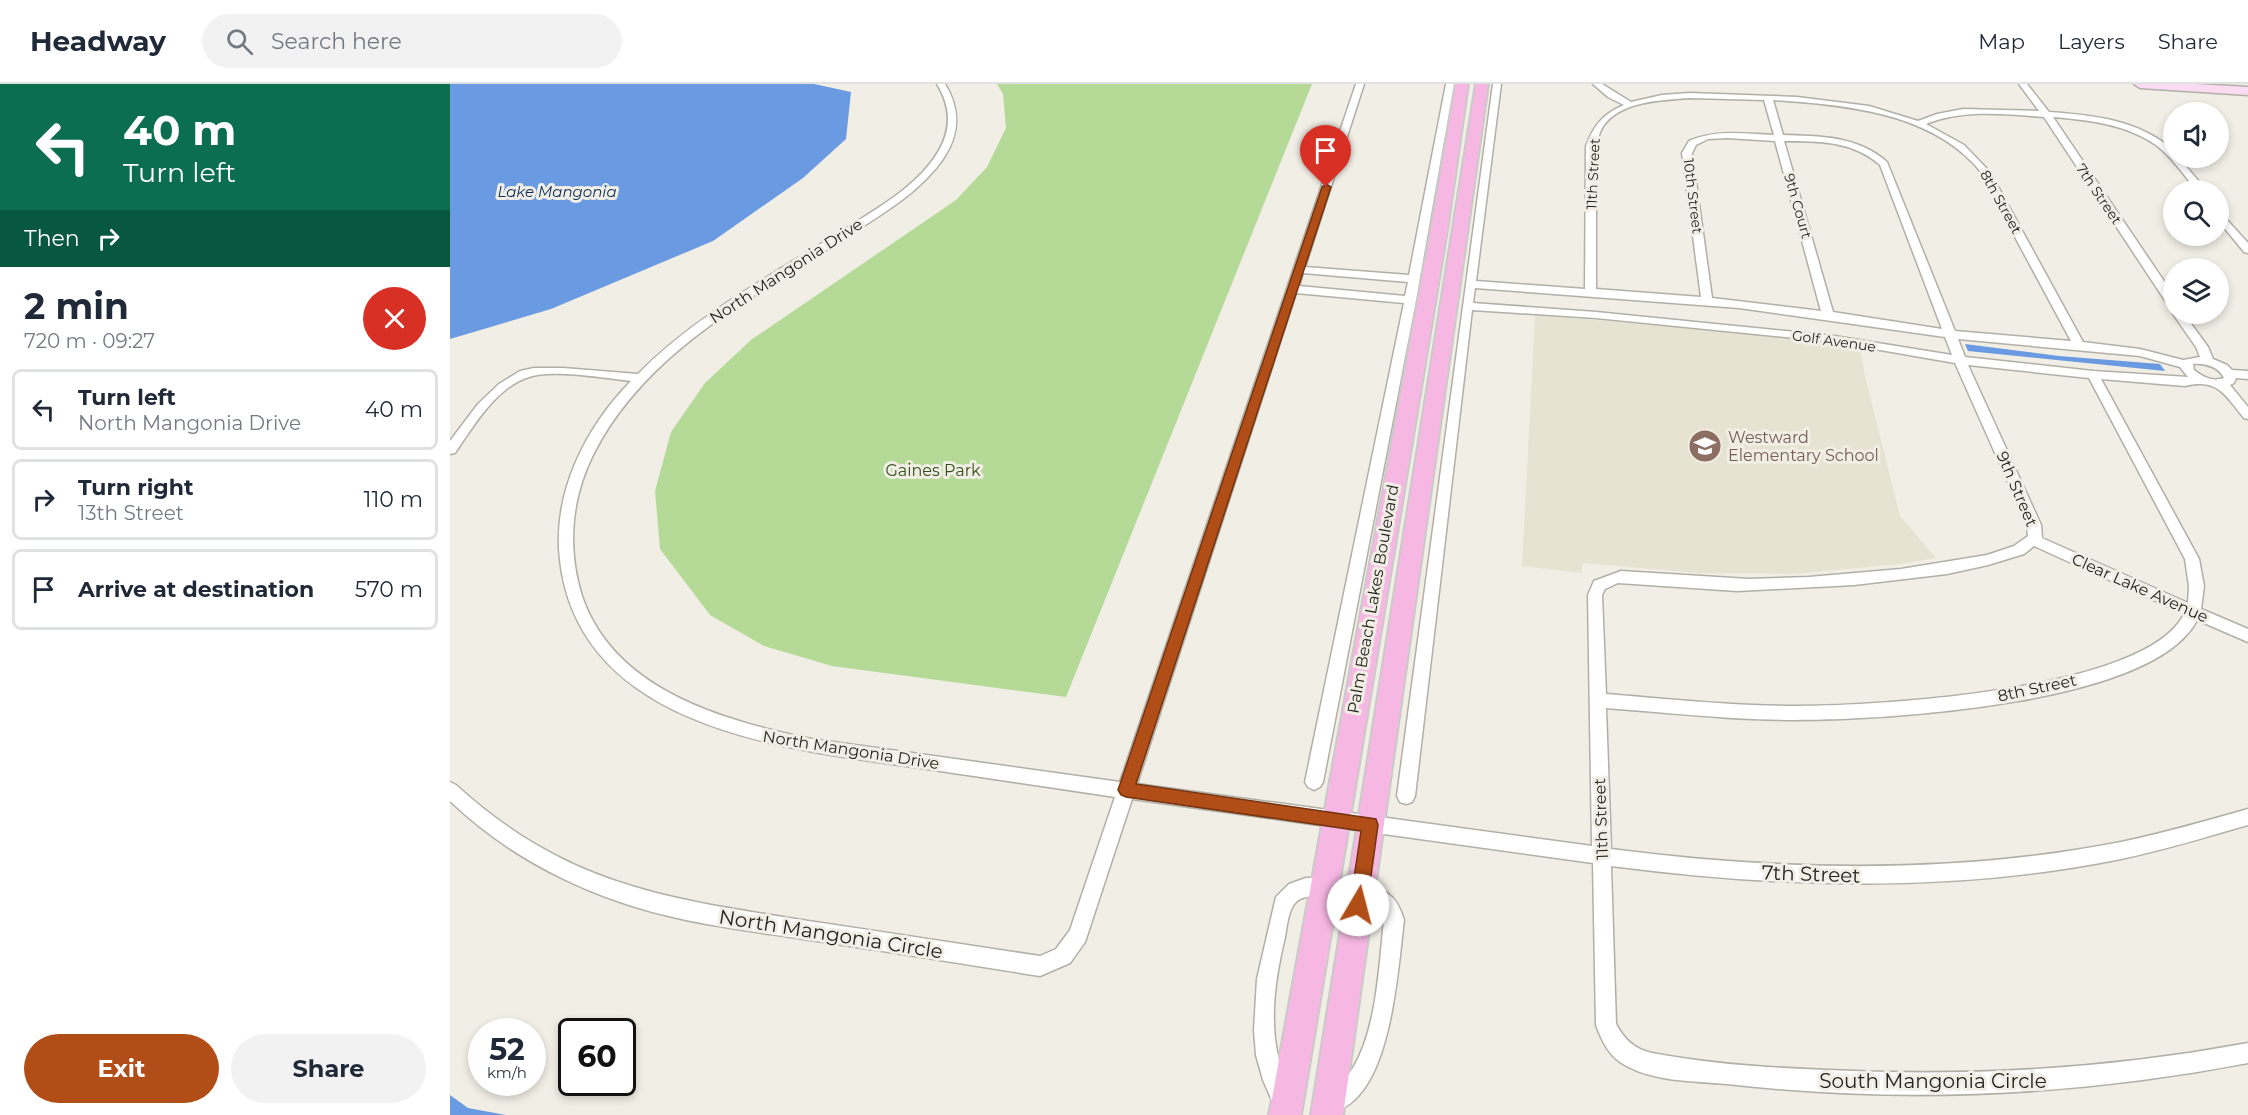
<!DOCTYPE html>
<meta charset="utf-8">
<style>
body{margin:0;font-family:Montserrat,sans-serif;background:#f2f2f3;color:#1f2937;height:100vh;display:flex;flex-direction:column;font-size:22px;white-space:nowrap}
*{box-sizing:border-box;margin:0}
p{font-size:20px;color:#747a83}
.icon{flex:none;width:33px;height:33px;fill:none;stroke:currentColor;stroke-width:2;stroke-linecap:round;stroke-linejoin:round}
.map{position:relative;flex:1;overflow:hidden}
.details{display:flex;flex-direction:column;background:#fff;width:450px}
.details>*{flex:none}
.banner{background:#0b6e4f;color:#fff;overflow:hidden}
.fabs{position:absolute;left:1713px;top:18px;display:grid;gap:12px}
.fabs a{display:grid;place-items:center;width:66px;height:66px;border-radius:50%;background:#fff;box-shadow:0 3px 9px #0003;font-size:30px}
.speed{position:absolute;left:18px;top:934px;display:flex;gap:12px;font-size:30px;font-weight:700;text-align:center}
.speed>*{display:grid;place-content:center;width:78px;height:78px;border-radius:50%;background:#fff;box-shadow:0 3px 9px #0003;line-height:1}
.speed small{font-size:15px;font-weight:400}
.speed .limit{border:3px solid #111;border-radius:9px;background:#fff;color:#111}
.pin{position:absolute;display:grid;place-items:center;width:51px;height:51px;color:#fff;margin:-62px -26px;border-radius:50% 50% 50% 0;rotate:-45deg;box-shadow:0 0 6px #0007}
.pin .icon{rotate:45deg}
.me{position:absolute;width:66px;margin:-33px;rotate:8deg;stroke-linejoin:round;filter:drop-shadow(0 0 4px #0008)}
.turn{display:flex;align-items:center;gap:21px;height:126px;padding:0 24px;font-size:27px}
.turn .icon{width:78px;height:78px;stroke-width:2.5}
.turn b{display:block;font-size:42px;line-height:51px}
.then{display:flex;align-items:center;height:57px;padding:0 24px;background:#0003;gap:12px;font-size:22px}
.round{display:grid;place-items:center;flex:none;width:63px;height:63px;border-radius:32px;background:#f2f2f3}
.overview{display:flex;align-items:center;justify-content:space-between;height:102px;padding:0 24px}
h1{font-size:36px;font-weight:700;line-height:45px}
.cta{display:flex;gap:12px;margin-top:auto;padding:12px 24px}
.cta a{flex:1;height:69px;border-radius:36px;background:#b14e17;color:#fff;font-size:24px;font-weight:700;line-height:69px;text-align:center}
.cta a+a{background:#f2f2f3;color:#1f2937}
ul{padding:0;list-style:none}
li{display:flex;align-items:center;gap:18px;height:81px;margin:0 12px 9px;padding:0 12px;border:3px solid #e0e1e3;border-radius:9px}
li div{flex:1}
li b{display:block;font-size:22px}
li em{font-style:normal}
header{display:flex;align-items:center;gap:36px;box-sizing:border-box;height:84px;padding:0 30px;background:#fff;border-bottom:2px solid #e0e1e3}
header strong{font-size:28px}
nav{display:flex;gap:33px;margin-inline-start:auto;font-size:21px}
.search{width:420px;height:54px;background:#f2f2f3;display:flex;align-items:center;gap:15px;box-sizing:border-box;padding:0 21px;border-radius:33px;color:#747a83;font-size:22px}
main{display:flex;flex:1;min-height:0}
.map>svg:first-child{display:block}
.built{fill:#e7e3d2}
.green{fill:#b5da98}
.water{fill:#6a9be2}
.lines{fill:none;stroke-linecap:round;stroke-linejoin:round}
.street-casing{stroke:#b2afa6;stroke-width:3}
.secondary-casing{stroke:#b2afa6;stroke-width:3}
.primary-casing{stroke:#cacac9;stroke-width:4}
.street{fill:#fff;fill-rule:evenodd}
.secondary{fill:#fbdbf1;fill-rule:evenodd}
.primary{fill:#f7b7e3;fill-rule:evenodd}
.route{fill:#b14e17;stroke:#73330f;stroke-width:1.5}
.labels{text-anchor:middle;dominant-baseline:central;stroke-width:6;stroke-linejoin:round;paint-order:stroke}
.far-street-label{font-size:14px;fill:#24231f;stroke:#f1eee5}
.far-water-label{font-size:15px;font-style:italic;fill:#0b2c59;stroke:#f1eee5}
.street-label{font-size:16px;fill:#24231f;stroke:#f1eee5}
.education-label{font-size:16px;fill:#785e54;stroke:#f1eee5;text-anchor:start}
.park-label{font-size:16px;fill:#345018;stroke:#f1eee5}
.near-street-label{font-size:20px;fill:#24231f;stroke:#f1eee5}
</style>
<header>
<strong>Headway</strong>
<div class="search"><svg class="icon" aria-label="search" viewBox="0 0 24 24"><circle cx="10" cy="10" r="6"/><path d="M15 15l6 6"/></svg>Search here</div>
<nav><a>Map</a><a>Layers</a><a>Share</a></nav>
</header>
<main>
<section class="details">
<div class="banner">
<div class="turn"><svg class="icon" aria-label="left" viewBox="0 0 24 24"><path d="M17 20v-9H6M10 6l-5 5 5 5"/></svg><div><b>40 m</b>Turn left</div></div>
<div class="then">Then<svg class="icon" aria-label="right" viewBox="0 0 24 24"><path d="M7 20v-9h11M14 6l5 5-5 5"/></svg></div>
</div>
<div class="overview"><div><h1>2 min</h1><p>720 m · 09:27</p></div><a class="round" style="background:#d93025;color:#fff"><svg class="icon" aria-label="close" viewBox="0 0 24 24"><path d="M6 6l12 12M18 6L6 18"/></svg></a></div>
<ul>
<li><svg class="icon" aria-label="left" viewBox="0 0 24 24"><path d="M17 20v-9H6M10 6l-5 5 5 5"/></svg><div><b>Turn left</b><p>North Mangonia Drive</p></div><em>40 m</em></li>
<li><svg class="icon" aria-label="right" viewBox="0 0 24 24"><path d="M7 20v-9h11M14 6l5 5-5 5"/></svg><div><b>Turn right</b><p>13th Street</p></div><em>110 m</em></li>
<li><svg class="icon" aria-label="arrive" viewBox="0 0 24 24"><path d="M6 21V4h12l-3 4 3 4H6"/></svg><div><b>Arrive at destination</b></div><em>570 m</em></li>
</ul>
<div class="cta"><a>Exit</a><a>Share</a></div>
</section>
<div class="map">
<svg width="1798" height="1031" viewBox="0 0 1798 1031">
<rect width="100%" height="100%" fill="#f1eee5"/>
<path class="built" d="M1085,231L1263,246L1410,263L1415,292L1450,432L1486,474L1451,480L1344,490L1247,489L1132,479V489L1072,482Z"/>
<path class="green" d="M547,0H862L616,613L382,582L314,562L260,531L210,465L205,407L221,348L255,299L301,256L506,116L537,83L556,44L553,10Z"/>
<g class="water">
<path d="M0,0H364L401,8L396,55L353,94L263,157L101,225L0,255Z"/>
<path d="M1515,260L1609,272L1710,280L1715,287L1518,267Z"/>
<path d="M0,1011L18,1024L56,1031H0Z"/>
</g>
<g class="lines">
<defs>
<g id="street">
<path d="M487,0H495C516,34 506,64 479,92C456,117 425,134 397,153C303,214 197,266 144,369C121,414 117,464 132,512C164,607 275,637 362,655L670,698L906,0H914L855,183L959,191L996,0H1004L966,216L873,698L870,703L864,706L858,703L855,698L954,219L846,209L687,700L1142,762L1138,511L1144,497L1171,487L1299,495L1359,493L1451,485L1537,471L1564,462L1578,452L1577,441L1505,279L1384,258L1146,234L1022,226L965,712L962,718L956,720L950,718L947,712L1043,0H1051L1026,197L1135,205L1136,62C1144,41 1153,30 1174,21L1158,13L1143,0H1152L1181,18L1212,11L1240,9L1347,13L1419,22L1468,37L1487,30L1513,25L1589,27L1569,0H1577L1599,28C1643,31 1690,36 1724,67V74H1729L1756,106H1746C1734,91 1722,73 1706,61C1676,40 1638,36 1603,33L1724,212V224L1718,221L1594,33C1554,30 1513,25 1476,40L1514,61L1540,88L1633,258L1690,265L1733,276L1750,273L1746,263L1723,230H1734L1758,263L1763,275L1777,281L1782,286L1798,287V295L1786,294L1784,299L1780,301L1798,323V335L1794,334C1775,311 1768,294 1735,302L1651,295L1749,475L1754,502L1751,525L1798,545V558L1747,536C1704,621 1434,636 1347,636C1283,636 1220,629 1156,624L1161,765C1330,787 1502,791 1671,758C1714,749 1756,737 1798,725V741C1756,753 1714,766 1671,775C1503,809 1330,804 1161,782L1166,940C1175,956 1184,965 1202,969C1260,980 1319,984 1378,986C1520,993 1658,985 1798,959V979C1626,1012 1451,1020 1277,1000C1244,997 1199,998 1170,978C1158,970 1151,955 1146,941L1143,779L682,715L635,858L620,879L590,892C515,880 441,868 366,857C323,850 279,845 236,836C148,818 65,779 0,717V698L6,701C119,804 220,815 365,838C440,849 515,861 590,872L606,865L620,846L665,713C598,703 530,693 463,683C332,665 129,643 110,476C102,410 135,344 181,297C154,294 103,285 79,293C46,303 23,343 5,369L0,370V357L28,320L49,300L70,287L84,284H113L188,290C247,230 323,191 393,146C426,125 467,103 488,68C502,45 501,23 487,0ZM1240,14L1314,16L1324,51C1294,50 1267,45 1239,57L1232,69L1251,213L1146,205V62C1148,56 1149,49 1152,44C1168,17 1212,16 1240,14ZM1323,16C1392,21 1474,27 1524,80C1539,96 1548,120 1558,140C1579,179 1600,218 1621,257L1505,247L1437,78C1408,52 1370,52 1333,51ZM1277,54L1325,57L1371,227L1262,214L1242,69L1246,61L1258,55ZM1334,57C1369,57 1403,57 1430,81L1492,245L1383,228ZM853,189L958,198L955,212L849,202ZM1025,204L1289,224L1495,253L1502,271L1384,252L1146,228L1023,219ZM1508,255L1690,272L1730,283L1738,293L1643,287L1515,273ZM1743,280C1755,279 1769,283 1774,294C1762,298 1753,293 1744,286ZM1518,281L1639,294L1735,475L1739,502L1738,519L1592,454L1591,441ZM1584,462L1734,530C1697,607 1425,622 1346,622C1283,622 1219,615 1156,610L1152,511L1155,505L1168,499L1287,507L1404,501L1497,490L1538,481L1574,470Z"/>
<path d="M1768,126L1798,159V169L1794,168L1768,136Z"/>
<path d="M856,794H874L881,797L883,803L881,809C869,814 856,809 846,818C838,826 837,842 835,853C826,891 819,933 828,972C831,989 839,1004 846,1020L843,1028L835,1031L827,1028L813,996L806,971L804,946L807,895L826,813L839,800Z"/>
<path d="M910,799C935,806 946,809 954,836C948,885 942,984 903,1017C897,1023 887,1027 879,1031L871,1028L868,1020C873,1010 880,1009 888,1002C894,998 899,990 903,984C927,944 929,882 934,836C931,821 916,820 903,814L901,808L903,802Z"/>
</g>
<path id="secondary" d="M1684,0H1745L1798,3V11L1690,4Z"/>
<g id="primary">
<path d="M1006,0H1018L998,140L851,1031H819L982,140Z"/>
<path d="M1026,0H1038L893,1031H861Z"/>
</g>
</defs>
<use href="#street" class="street-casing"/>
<use href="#secondary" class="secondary-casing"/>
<use href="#primary" class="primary-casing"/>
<use href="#street" class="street"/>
<use href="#secondary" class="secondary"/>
<use href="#primary" class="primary"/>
</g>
<path class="route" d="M876,100L881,103L686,700L926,735L928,741L917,821L914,827L908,830L902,827L900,821L911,747L676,713L671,711L668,706L872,103Z"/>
<defs>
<symbol id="school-disc" viewBox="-11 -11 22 22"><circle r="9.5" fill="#8d6e63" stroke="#f1eee5"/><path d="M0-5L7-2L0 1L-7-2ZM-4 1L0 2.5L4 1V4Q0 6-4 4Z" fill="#fff"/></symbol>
</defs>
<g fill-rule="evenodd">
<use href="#school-disc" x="1236" y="343" width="38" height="38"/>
</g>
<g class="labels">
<g class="far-street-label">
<text transform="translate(1143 90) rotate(-87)">11th Street</text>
<text transform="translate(1649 110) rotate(56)">7th Street</text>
<text transform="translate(1243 112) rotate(83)">10th Street</text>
<text transform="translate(1551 118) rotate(61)">8th Street</text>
<text transform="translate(1348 122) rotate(74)">9th Court</text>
<text transform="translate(1384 257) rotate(8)">Golf Avenue</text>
</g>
<g class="far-water-label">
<text x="107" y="107">Lake Mangonia</text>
</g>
<g class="street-label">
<text transform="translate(336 187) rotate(-33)">North Mangonia Drive</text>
<text transform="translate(1567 405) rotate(67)">9th Street</text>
<text transform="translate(1690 504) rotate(24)">Clear Lake Avenue</text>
<text transform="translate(923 515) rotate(-80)">Palm Beach Lakes Boulevard</text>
<text transform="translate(1587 604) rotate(-12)">8th Street</text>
<text transform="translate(401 666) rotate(9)">North Mangonia Drive</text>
<text transform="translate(1151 735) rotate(-92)">11th Street</text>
</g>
<g class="education-label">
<text x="1278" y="353">Westward<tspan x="1278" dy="18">Elementary School</tspan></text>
</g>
<g class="park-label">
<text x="483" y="386">Gaines Park</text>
</g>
<g class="near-street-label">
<text transform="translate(1361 790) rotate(2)">7th Street</text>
<text transform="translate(381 850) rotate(9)">North Mangonia Circle</text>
<text x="1483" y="997">South Mangonia Circle</text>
</g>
</g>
</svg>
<div class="fabs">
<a><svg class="icon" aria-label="sound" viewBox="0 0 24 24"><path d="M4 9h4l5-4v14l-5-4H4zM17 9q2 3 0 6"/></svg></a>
<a><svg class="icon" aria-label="search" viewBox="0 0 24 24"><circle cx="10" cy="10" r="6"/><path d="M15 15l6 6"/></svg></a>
<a><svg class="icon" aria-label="layers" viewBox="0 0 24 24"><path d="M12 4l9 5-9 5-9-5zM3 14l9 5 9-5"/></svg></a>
</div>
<div class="speed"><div>52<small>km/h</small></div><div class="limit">60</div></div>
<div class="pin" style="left:876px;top:103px;background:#d93025"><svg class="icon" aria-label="arrive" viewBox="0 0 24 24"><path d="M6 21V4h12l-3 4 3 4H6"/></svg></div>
<svg class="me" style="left:908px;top:821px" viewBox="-20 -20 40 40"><circle r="19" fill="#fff"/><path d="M0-13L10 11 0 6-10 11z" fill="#b14e17"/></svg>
</div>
</main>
